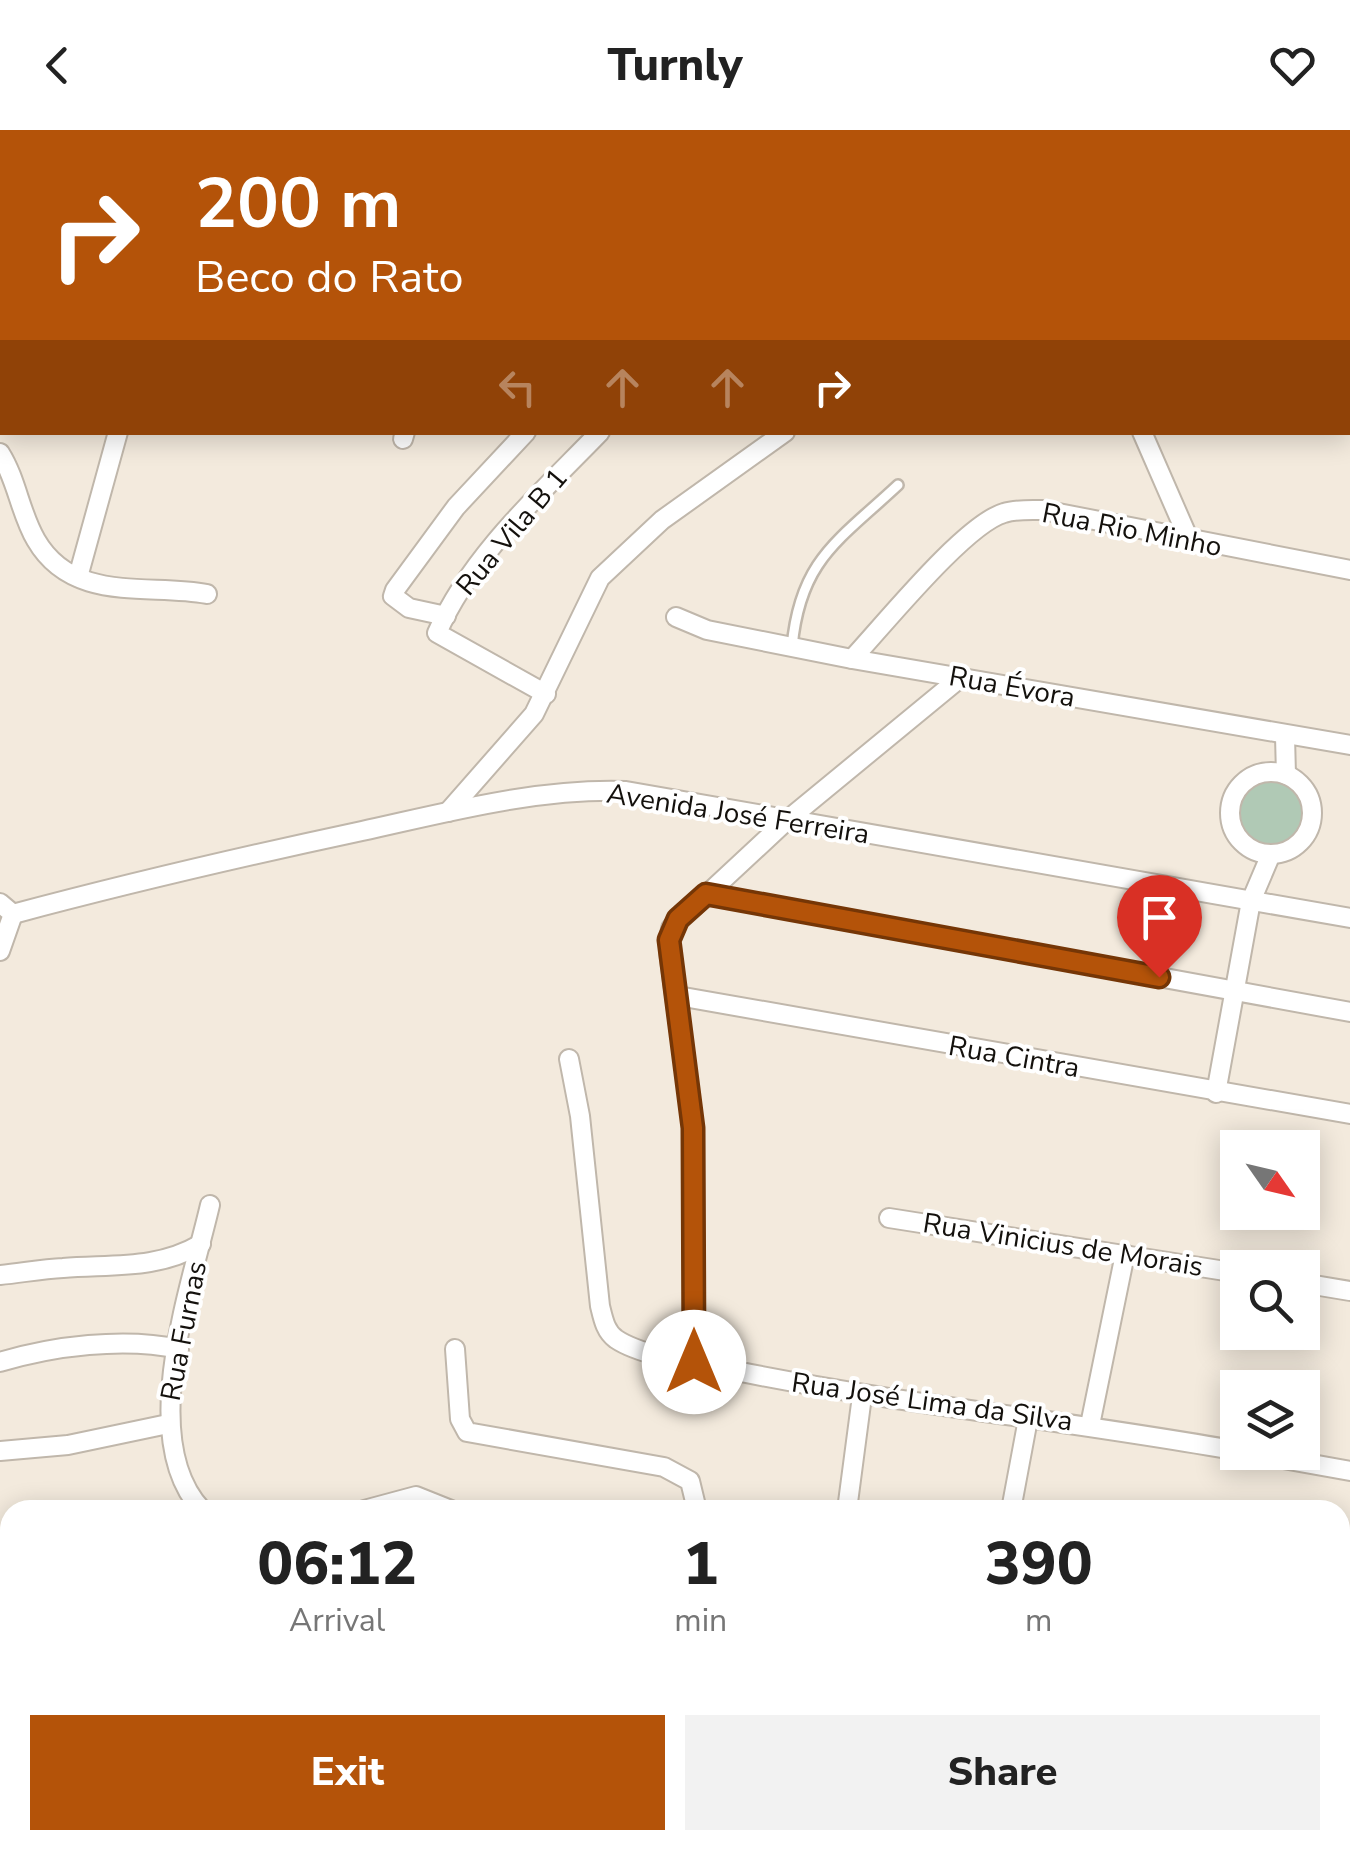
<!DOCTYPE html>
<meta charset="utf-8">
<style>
body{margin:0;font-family:"Nunito Sans",sans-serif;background:#f2f2f2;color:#222;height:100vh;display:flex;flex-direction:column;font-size:38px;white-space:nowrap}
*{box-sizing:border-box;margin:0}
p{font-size:32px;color:#767676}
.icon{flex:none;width:55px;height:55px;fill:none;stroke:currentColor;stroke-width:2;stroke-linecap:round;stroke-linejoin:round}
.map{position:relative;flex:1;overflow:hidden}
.side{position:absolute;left:0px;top:1370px;width:1350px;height:350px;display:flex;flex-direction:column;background:#fff;border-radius:30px 30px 0 0;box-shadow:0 5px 25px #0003}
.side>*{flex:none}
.guide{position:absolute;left:0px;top:0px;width:1350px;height:305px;box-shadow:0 5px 25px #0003;background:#b45309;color:#fff;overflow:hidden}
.needle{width:65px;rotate:124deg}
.buttons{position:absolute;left:1220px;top:1000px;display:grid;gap:20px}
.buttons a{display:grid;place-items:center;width:100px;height:100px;border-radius:0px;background:#fff;box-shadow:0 5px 25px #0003;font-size:50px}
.pin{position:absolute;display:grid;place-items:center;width:85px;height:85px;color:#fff;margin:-102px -42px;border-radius:50% 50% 50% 0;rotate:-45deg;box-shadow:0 0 10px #0007}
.pin .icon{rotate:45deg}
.me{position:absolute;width:110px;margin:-55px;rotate:0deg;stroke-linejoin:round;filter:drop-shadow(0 0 8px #0008)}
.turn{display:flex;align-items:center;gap:35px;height:210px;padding:0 30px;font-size:45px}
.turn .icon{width:130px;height:130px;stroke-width:2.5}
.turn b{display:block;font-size:70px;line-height:85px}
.lanes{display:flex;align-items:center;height:95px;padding:0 30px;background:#0003;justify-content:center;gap:50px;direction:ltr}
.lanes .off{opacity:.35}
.eta{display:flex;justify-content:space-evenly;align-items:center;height:170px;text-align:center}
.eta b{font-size:60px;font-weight:800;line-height:70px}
.button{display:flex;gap:20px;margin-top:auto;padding:20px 30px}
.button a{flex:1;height:115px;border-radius:0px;background:#b45309;color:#fff;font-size:40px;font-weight:800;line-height:115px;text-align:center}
.button a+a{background:#f2f2f2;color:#222}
header{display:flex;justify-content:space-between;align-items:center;height:130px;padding:0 30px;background:#fff;font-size:45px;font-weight:800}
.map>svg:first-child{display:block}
.green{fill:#b0c9b5}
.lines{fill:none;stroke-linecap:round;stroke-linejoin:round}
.lane-casing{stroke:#c0b7ab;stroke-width:14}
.street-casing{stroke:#c0b7ab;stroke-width:22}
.path{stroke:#b0a89e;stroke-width:2.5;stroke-dasharray:8 5;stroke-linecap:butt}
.lane{stroke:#fff;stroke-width:9}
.street{stroke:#fff;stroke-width:18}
.route-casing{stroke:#753606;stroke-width:25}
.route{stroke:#b45309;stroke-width:18}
.labels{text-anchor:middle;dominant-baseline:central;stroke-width:8;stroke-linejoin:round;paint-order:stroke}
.street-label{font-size:28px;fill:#14110d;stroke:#fff}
</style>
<header><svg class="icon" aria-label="back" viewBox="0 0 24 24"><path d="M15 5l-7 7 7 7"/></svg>Turnly<svg class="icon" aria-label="heart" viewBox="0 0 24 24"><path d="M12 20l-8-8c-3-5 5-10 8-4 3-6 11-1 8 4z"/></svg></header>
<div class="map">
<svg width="1350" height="1720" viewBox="0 0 1350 1720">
<rect width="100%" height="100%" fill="#f3eadd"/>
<circle class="green" cx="1272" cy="682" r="35"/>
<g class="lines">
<defs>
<g id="lane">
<path d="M792,517C800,430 838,411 898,355"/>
<path d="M317,1720L320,1710"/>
</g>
<g id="street">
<path d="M769,0L775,2"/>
<path d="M991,0L992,2"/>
<path d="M1179,0L1180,2"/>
<path d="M22,2L24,0"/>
<path d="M872,2L873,0"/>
<path d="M1031,2L1032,0"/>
<path d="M0,36L2,32"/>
<path d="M1348,260L1350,262"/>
<path d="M0,282L2,280"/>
<path d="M1142,302L1190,412"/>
<path d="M403,309L405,302"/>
<path d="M0,323C17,350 20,383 36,410C73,474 149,453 207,464"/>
<path d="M78,447L118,302"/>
<path d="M446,486L409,478L393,466L395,460L456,377L526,302"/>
<path d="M676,487L707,500L852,529L1350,615"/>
<path d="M852,529C883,496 965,394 1004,383C1016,379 1030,380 1043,380L1350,440"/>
<path d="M546,564L437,503C471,425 542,362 600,302"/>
<path d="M1285,606L1286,645"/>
<circle cx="1271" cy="683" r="41"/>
<path d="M448,682L534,584L600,448L662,390L785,302"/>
<path d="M706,764L1350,882"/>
<path d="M0,773L13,784L0,821"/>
<path d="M13,784C129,753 245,726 362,701C449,682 537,658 626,661L1350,788"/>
<path d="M678,866L1350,984"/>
<path d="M569,929L580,986L600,1176C603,1188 605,1201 616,1209C644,1228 708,1235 741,1242C906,1275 1072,1291 1238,1321"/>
<path d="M1216,963L1251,771L1271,724"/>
<path d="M889,1088L1238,1143"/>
<path d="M0,1145C21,1143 42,1139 63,1138C111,1134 157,1140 201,1114"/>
<path d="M1302,1153L1350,1161"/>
<path d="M455,1219L460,1289L467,1302L664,1337L690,1351L697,1380"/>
<path d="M0,1232C53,1216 124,1207 179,1219"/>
<path d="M693,1232V998L669,822L671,798L785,692L960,548"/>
<path d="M1090,1295L1125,1124"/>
<path d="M0,1321L68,1315L168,1294"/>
<path d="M1245,1322L1350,1341"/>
<path d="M202,1380C136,1310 191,1157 210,1075"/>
<path d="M364,1380L416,1366L451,1380"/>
<path d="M847,1380L862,1266"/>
<path d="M1011,1380L1028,1289"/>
<path d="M1340,1517L1350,1519"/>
<path d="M1340,1691L1350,1692"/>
<path d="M690,1710L727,1720"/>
<path d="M348,1720L354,1710"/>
<path d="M436,1720L439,1710"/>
<path d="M786,1720L790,1710"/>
<path d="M1204,1720L1207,1710"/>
<path d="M1242,1720L1258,1710"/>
</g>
</defs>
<use href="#lane" class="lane-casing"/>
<use href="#street" class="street-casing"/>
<path class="path" d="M0,1427H10"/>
<use href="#lane" class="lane"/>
<use href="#street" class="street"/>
</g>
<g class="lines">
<defs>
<path id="route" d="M694,1232L693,998L669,810L678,789L706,764L1159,847"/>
</defs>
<use href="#route" class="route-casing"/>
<use href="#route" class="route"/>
</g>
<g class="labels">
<g class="street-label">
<text transform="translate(1132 400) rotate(11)">Rua Rio Minho</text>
<text transform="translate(512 402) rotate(-50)">Rua Vila B 1</text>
<text transform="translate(1012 557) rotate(10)">Rua Évora</text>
<text transform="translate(738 684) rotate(9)">Avenida José Ferreira</text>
<text transform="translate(1014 927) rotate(10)">Rua Cintra</text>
<text transform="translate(1063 1115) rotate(9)">Rua Vinicius de Morais</text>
<text transform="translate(184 1201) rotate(-79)">Rua Furnas</text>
<text transform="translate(932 1272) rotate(8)">Rua José Lima da Silva</text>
</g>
</g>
</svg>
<div class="buttons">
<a><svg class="needle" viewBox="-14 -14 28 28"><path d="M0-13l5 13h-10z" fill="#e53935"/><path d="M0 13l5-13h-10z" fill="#767676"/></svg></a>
<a><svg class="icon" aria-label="search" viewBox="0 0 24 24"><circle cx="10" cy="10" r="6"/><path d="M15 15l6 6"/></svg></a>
<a><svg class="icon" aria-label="layers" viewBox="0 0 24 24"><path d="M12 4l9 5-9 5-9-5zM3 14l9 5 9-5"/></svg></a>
</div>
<div class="pin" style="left:1159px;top:847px;background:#d93025"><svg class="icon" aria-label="arrive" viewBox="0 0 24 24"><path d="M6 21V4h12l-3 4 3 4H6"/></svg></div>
<svg class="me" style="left:694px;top:1232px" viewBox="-20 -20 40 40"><circle r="19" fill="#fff"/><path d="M0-13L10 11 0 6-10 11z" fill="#b45309"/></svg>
<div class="guide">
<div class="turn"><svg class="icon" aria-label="right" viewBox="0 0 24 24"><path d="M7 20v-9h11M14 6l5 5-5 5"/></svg><div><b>200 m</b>Beco do Rato</div></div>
<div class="lanes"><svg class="icon off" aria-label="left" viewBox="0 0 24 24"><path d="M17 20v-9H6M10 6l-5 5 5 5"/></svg><svg class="icon off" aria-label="ahead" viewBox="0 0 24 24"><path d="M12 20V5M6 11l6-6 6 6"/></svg><svg class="icon off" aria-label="ahead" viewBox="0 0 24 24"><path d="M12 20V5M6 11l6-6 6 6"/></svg><svg class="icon" aria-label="right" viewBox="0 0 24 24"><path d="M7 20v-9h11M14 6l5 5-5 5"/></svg></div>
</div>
<section class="side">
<div class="eta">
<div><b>06:12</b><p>Arrival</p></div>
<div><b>1</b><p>min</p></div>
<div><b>390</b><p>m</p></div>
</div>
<div class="button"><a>Exit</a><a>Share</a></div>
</section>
</div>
